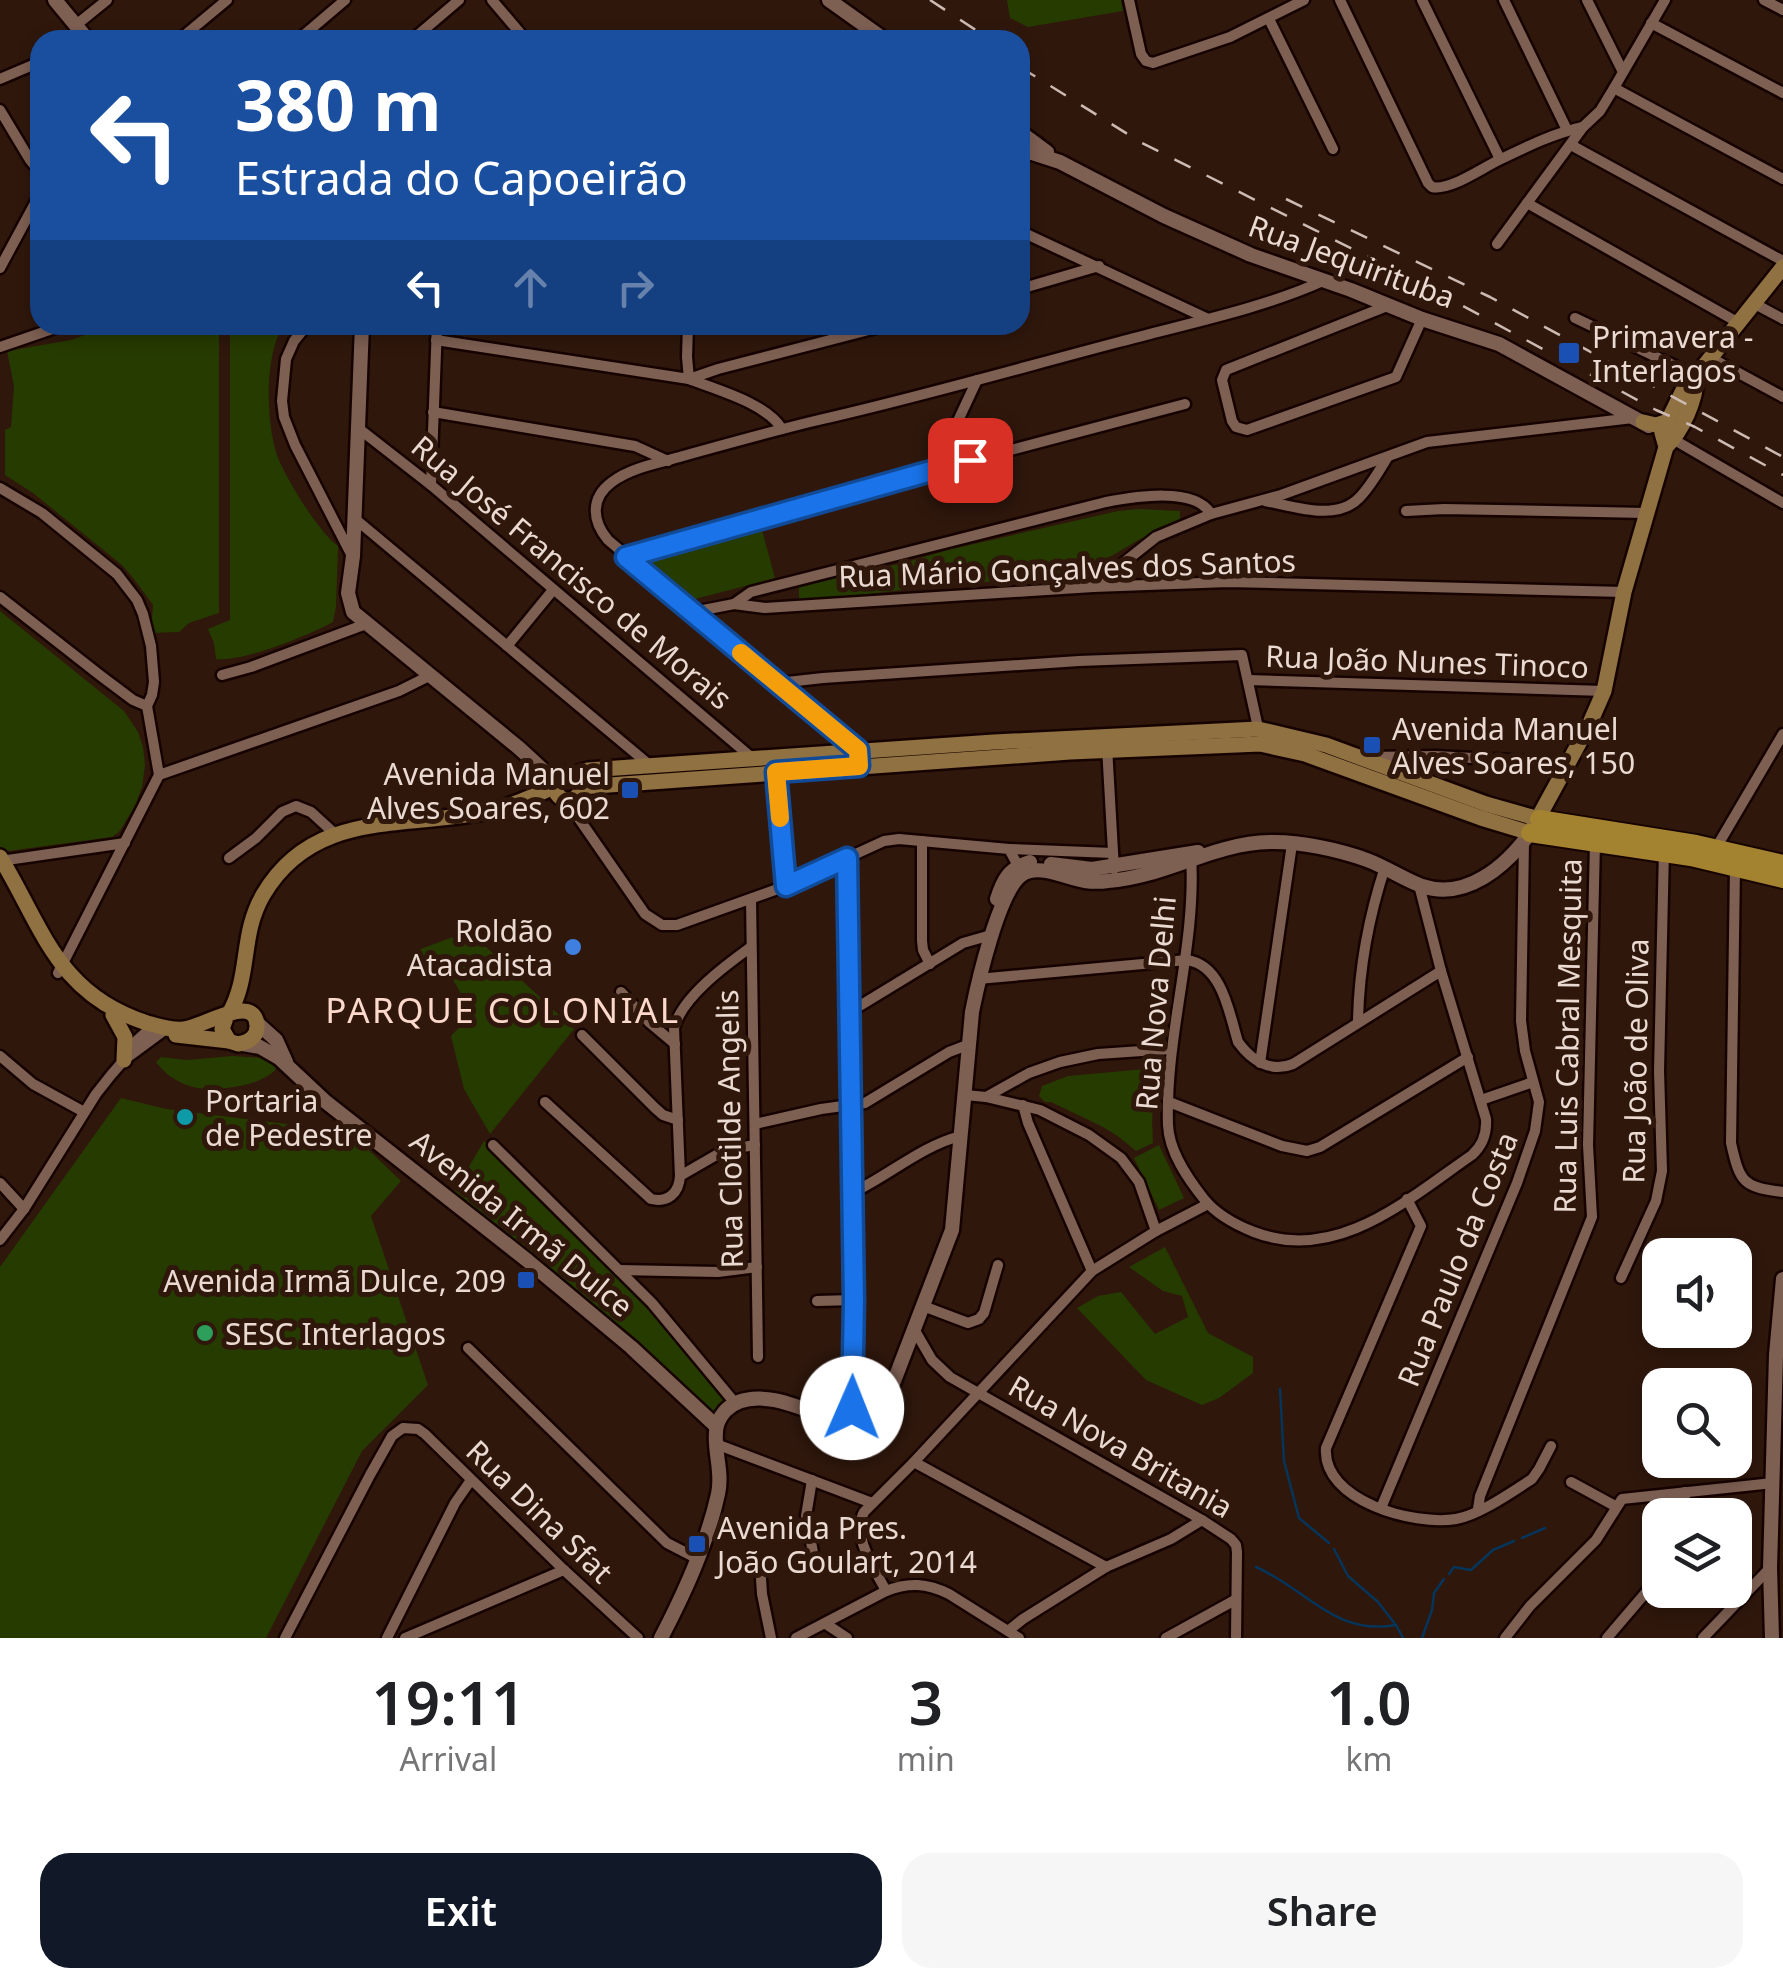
<!DOCTYPE html>
<meta charset="utf-8">
<style>
body{margin:0;font-family:"Noto Sans",sans-serif;background:#f6f6f6;color:#202124;height:100vh;display:flex;flex-direction:column;font-size:38px;white-space:nowrap}
*{box-sizing:border-box;margin:0}
p{font-size:32px;color:#757577}
.icon{flex:none;width:55px;height:55px;fill:none;stroke:currentColor;stroke-width:2;stroke-linecap:round;stroke-linejoin:round}
.map{position:relative;height:1638px;overflow:hidden}
.side{display:flex;flex-direction:column;background:#fff;flex:1}
.side>*{flex:none}
.hud{position:absolute;left:30px;top:30px;width:1000px;height:305px;border-radius:30px;box-shadow:0 5px 15px #0003;background:#1a4fa0;color:#fff;overflow:hidden}
.controls{position:absolute;left:1642px;top:1238px;display:grid;gap:20px}
.controls a{display:grid;place-items:center;width:110px;height:110px;border-radius:20px;background:#fff;box-shadow:0 5px 15px #0003;font-size:50px}
.pin{position:absolute;display:grid;place-items:center;width:85px;height:85px;color:#fff;margin:-42px;border-radius:20px;box-shadow:0 5px 15px #0006}
.me{position:absolute;width:110px;margin:-55px;rotate:1deg;stroke-linejoin:round;filter:drop-shadow(0 0 8px #0008)}
.turn{display:flex;align-items:center;gap:35px;height:210px;padding:0 40px;font-size:45px}
.turn .icon{width:130px;height:130px;stroke-width:2.5}
.turn b{display:block;font-size:70px;line-height:85px}
.lanes{display:flex;align-items:center;height:95px;padding:0 40px;background:#0003;justify-content:center;gap:50px;direction:ltr}
.lanes .off{opacity:.35}
.eta{display:flex;justify-content:space-evenly;align-items:center;height:170px;text-align:center}
.eta b{font-size:60px;font-weight:600;line-height:70px}
.primary-button{display:flex;gap:20px;margin-top:auto;padding:20px 40px}
.primary-button a{flex:1;height:115px;border-radius:30px;background:#111827;color:#fff;font-size:40px;font-weight:600;line-height:115px;text-align:center}
.primary-button a+a{background:#f6f6f6;color:#202124}
.map>svg:first-child{display:block}
.green{fill:#263b00}
.lines{fill:none;stroke-linecap:round;stroke-linejoin:round}
.stream{stroke:#05355a;stroke-width:2.5}
.minor-casing{stroke:#160300;stroke-width:15}
.tertiary-casing{stroke:#160300;stroke-width:19}
.secondary-casing{stroke:#160300;stroke-width:20}
.primary-casing{stroke:#160300;stroke-width:22}
.minor{stroke:#7e6053;stroke-width:10}
.tertiary{stroke:#7e6053;stroke-width:14}
.secondary{stroke:#907141;stroke-width:15}
.primary{stroke:#a38330;stroke-width:18}
.rail{stroke:#cdbbb3;stroke-width:2.5;stroke-dasharray:18 18;stroke-linecap:butt}
.route-casing{stroke:#114b97;stroke-width:25}
.route{stroke:#1a73e8;stroke-width:18}
.slow{stroke:#f59e0b;stroke-width:18}
.transit-dot{fill:#1a4fb4;stroke:#2f170c;stroke-width:4}
.shop-dot{fill:#3f7fe0;stroke:#2f170c;stroke-width:4}
.culture-dot{fill:#0f9aa8;stroke:#2f170c;stroke-width:4}
.leisure-dot{fill:#2e9e5b;stroke:#2f170c;stroke-width:4}
.labels{text-anchor:middle;dominant-baseline:central;stroke-width:10;stroke-linejoin:round;paint-order:stroke}
.street-label{font-size:30px;fill:#ebdad2;stroke:#2f170c}
.poi-label{font-size:30px;fill:#ebdad2;stroke:#2f170c;text-anchor:start}
.quarter-label{font-size:35px;letter-spacing:2.5px;fill:#fcd9ca;stroke:#2f170c}
</style>
<div class="map">
<svg width="1783" height="1638" viewBox="0 0 1783 1638">
<rect width="100%" height="100%" fill="#2f170c"/>
<g class="green">
<path d="M1007,0H1121L1123,11L1028,27L1010,18Z"/>
<path d="M112,325H219V613L189,623L179,632L151,633L153,605L134,579L122,565L33,493L5,475V430L11,427L14,386L7,351L71,340Z"/>
<path d="M230,325H284C264,353 266,424 277,455C285,477 319,533 338,546L336,607L333,622C307,636 244,662 216,659L214,643L208,629L230,620Z"/>
<path d="M1140,509L1180,511V526L1140,539L1078,576L953,584L799,602V584L900,564L952,549L1118,511Z"/>
<path d="M762,530L775,578L695,599L652,563L658,556Z"/>
<path d="M0,611L124,711L138,732L143,747L145,765L142,787L135,806L119,832L112,837L8,851H2L0,848Z"/>
<path d="M469,931L574,1029L490,1134L464,1089L451,1036L466,1020C466,1000 457,980 441,968C433,961 420,957 410,953Z"/>
<path d="M232,1056L266,1058L274,1061L276,1069C262,1087 210,1093 189,1086C175,1081 165,1074 156,1062L161,1057L187,1060Z"/>
<path d="M1156,1068L1152,1121L1153,1143L1136,1151L1119,1137L1103,1127L1051,1102H1045L1039,1096L1042,1086L1068,1076Z"/>
<path d="M121,1098L166,1109L350,1132L401,1181L371,1216L428,1385L362,1451L266,1638H0V1267Z"/>
<path d="M484,1141L660,1318L726,1404L713,1419L675,1376L641,1346L453,1194Z"/>
<path d="M1159,1145L1184,1198L1159,1210L1134,1158Z"/>
<path d="M1165,1247L1208,1333L1253,1357V1373L1219,1398L1202,1405L1146,1380L1077,1308L1098,1296L1121,1292L1155,1334L1188,1317L1182,1296L1163,1291L1129,1267Z"/>
</g>
<g class="lines">
<g class="stream">
<path d="M1280,1389L1284,1461L1299,1518L1329,1543"/>
<path d="M1522,1538L1545,1528"/>
<path d="M1334,1549L1348,1576L1378,1602L1395,1624"/>
<path d="M1256,1567C1307,1589 1334,1636 1396,1625L1403,1638"/>
<path d="M1449,1574L1454,1567L1471,1570L1493,1550L1514,1541"/>
<path d="M1422,1638L1432,1610L1434,1593L1444,1579"/>
</g>
<defs>
<g id="minor">
<path d="M492,0L526,40"/>
<path d="M1129,0L1141,54L1146,61L1153,63L1230,37L1304,0"/>
<path d="M1340,0L1428,183L1432,187C1450,191 1482,168 1499,160C1526,147 1554,133 1583,127"/>
<path d="M1422,0L1500,159"/>
<path d="M1504,0L1567,130"/>
<path d="M1587,0L1623,72"/>
<path d="M1764,0L1783,10"/>
<path d="M1269,19L1333,149"/>
<path d="M1651,23L1783,93"/>
<path d="M76,25L107,0"/>
<path d="M179,40L227,0"/>
<path d="M298,40L345,0"/>
<path d="M412,40L459,0"/>
<path d="M0,79L40,62"/>
<path d="M1614,88L1783,179"/>
<path d="M0,110L30,160L40,172"/>
<path d="M1571,145L1783,261"/>
<path d="M1527,203L1739,323"/>
<path d="M1020,231L1206,318"/>
<path d="M1497,244L1583,127L1600,111L1614,88L1665,0"/>
<path d="M0,268L40,194"/>
<path d="M1020,289L1099,266"/>
<path d="M1755,304L1783,319"/>
<path d="M1387,306L1226,370L1222,380L1232,421L1236,427L1247,430L1396,377L1422,319"/>
<path d="M1575,318L1696,376"/>
<path d="M307,325L294,341L286,359L282,401L284,417L295,445L352,556"/>
<path d="M688,325L687,357L689,379C717,390 766,403 782,429"/>
<path d="M436,340L689,379L718,369L888,325"/>
<path d="M0,347L64,325"/>
<path d="M1711,358L1783,397"/>
<path d="M433,412L635,446L668,461"/>
<path d="M358,428L431,485L751,757"/>
<path d="M1671,438L1783,503"/>
<path d="M935,470L977,380"/>
<path d="M431,485L437,325"/>
<path d="M0,488L42,513L117,574L137,600L143,614L151,646L154,682L152,695L147,706L159,775L58,973"/>
<path d="M1265,501C1293,506 1336,522 1359,498C1370,487 1379,471 1387,458"/>
<path d="M1406,511L1444,509L1646,513"/>
<path d="M354,518L652,767"/>
<path d="M626,557L935,470L1185,404"/>
<path d="M1093,587L1156,537L1211,514L1281,495L1427,442L1633,418"/>
<path d="M0,597L101,676L133,700L147,706"/>
<path d="M734,604L751,592L1106,502C1133,497 1195,486 1211,514"/>
<path d="M693,612L734,604L765,608L1093,587L1228,582L1624,592"/>
<path d="M507,646L553,590"/>
<path d="M222,675L251,667L366,624"/>
<path d="M1248,680L1604,691"/>
<path d="M778,683L823,678L1079,661L1242,655L1259,732"/>
<path d="M1107,747L1114,869"/>
<path d="M858,751L608,540C592,521 590,498 612,482C632,467 660,463 683,456C730,443 776,430 823,419C923,396 1020,368 1119,342C1185,324 1261,309 1323,281"/>
<path d="M1369,757L1435,756L1568,763"/>
<path d="M776,767L786,886"/>
<path d="M159,775L399,691L431,675"/>
<path d="M577,796L582,819"/>
<path d="M566,800L645,914L662,925H677L786,886L884,841L899,839L1009,849L1022,873"/>
<path d="M922,841V941L923,950L930,964"/>
<path d="M1716,848L1783,734"/>
<path d="M1009,849L1113,853"/>
<path d="M1191,854C1197,945 1165,1034 1168,1125C1169,1152 1188,1179 1204,1199C1217,1215 1236,1225 1254,1232C1337,1264 1408,1199 1472,1155C1483,1145 1487,1134 1486,1119L1441,971L1419,885"/>
<path d="M229,858L256,838L282,812L296,806L311,812L334,833"/>
<path d="M847,858L854,1300L852,1408"/>
<path d="M0,861L125,843"/>
<path d="M1735,867L1731,1143C1740,1183 1743,1187 1783,1192"/>
<path d="M751,899L758,1357"/>
<path d="M978,979L1187,960C1222,965 1229,1012 1238,1042C1252,1061 1271,1073 1293,1064L1441,971"/>
<path d="M621,992L650,1023L675,1044"/>
<path d="M848,1013L963,943L991,935"/>
<path d="M1358,1021C1359,969 1369,916 1385,867"/>
<path d="M582,1035L655,1108L663,1115L678,1120"/>
<path d="M127,1055L133,1044L154,1025"/>
<path d="M0,1056L33,1084L84,1112"/>
<path d="M1260,1063L1292,844"/>
<path d="M965,1095L986,1097L1029,1073L1060,1062L1098,1054L1171,1049"/>
<path d="M986,1097L1040,1110L1089,1135L1121,1158L1139,1182L1156,1231"/>
<path d="M1481,1100L1533,1082"/>
<path d="M545,1102L651,1199C668,1203 679,1193 680,1176L674,1028C682,997 726,965 751,947"/>
<path d="M1169,1102L1282,1146L1307,1151L1320,1147L1468,1057"/>
<path d="M1023,1105L1028,1123L1092,1271"/>
<path d="M755,1124L821,1109L865,1103L949,1052L970,1044"/>
<path d="M493,1145L652,1303L735,1403"/>
<path d="M680,1176L725,1150L755,1145"/>
<path d="M0,1183L24,1209"/>
<path d="M852,1193C888,1176 923,1145 961,1136"/>
<path d="M1407,1199L1421,1226L1326,1448C1322,1501 1414,1526 1456,1519C1479,1515 1512,1492 1532,1479L1539,1469L1551,1446"/>
<path d="M0,1240L24,1209L96,1094L111,1075L124,1060L162,1032"/>
<path d="M619,1270L718,1272L757,1267"/>
<path d="M1621,1278L1656,1201L1662,1171L1659,1071L1664,849"/>
<path d="M817,1301L854,1300"/>
<path d="M923,1306L968,1323L979,1319L984,1313L998,1265"/>
<path d="M914,1329L932,1360L950,1377L1202,1520L1231,1539L1236,1545L1237,1552L1236,1638"/>
<path d="M468,1348L667,1543L698,1559"/>
<path d="M716,1444L872,1503"/>
<path d="M914,1462L1106,1567"/>
<path d="M812,1480L806,1516L816,1568"/>
<path d="M1571,1482L1615,1506"/>
<path d="M1381,1508L1517,1183L1535,1131L1539,1102L1525,1051L1521,1021L1524,842"/>
<path d="M1478,1509L1480,1496L1592,1217L1588,1145L1595,842"/>
<path d="M1684,1515L1685,1492"/>
<path d="M760,1563L762,1594L771,1638"/>
<path d="M886,1591C875,1569 851,1536 864,1512L914,1462L1092,1271L1156,1231L1208,1204"/>
<path d="M826,1624L847,1638"/>
<path d="M1008,1631L1023,1619L1106,1567L1171,1539L1202,1520"/>
<path d="M285,1638L370,1475L392,1436L403,1428L418,1429L425,1434L564,1570L638,1638"/>
<path d="M387,1638L455,1503L471,1480"/>
<path d="M405,1638L564,1570"/>
<path d="M796,1638L886,1591C908,1582 927,1583 949,1594L1019,1638"/>
<path d="M1166,1638L1235,1600"/>
<path d="M1505,1638L1530,1606L1596,1540L1622,1499L1773,1483"/>
<path d="M1607,1638L1660,1576"/>
<path d="M1703,1638L1770,1568"/>
</g>
<g id="tertiary">
<path d="M55,0L88,40"/>
<path d="M829,0L885,40"/>
<path d="M1020,132L1047,152"/>
<path d="M1020,149L1060,162L1164,216L1251,255L1351,290L1422,319L1499,344L1649,426"/>
<path d="M362,325L353,556L348,593L353,612L519,748L556,782"/>
<path d="M1051,864L1092,869L1198,852"/>
<path d="M997,899C1003,880 1009,868 1030,862"/>
<path d="M256,1022L276,1040L286,1062"/>
<path d="M243,1044L260,1047L279,1058L326,1102L528,1261L631,1347L716,1426"/>
<path d="M661,1638C685,1592 707,1544 718,1494C723,1472 714,1453 716,1432C716,1424 720,1417 725,1411C754,1382 809,1411 841,1424L855,1426L868,1421L878,1414L886,1402L952,1230L972,1012C978,982 998,895 1020,876C1037,862 1066,878 1085,881C1092,882 1101,882 1108,881C1165,877 1213,843 1270,842C1298,841 1340,850 1367,860C1386,867 1403,879 1422,886C1466,901 1506,866 1530,833"/>
<path d="M1772,1638L1770,1568L1776,1355L1783,1279"/>
</g>
<g id="secondary">
<path d="M1643,422L1656,425L1668,421"/>
<path d="M1666,447L1662,433L1686,384L1696,376L1783,267"/>
<circle cx="568" cy="787" r="13"/>
<path d="M572,775L588,770L994,742L1258,729L1326,745L1486,804L1539,819"/>
<path d="M581,787L1070,752L1260,744L1305,754L1481,818L1530,833L1590,723L1604,691L1624,592L1666,447C1682,431 1697,399 1696,376"/>
<path d="M0,857C43,928 57,994 147,1023C159,1026 172,1031 184,1029C203,1027 253,993 257,1024C258,1037 249,1042 238,1044L229,1041L222,1029L227,1015"/>
<path d="M230,1012C251,973 240,935 263,895C316,805 412,831 498,809C518,803 537,795 555,786"/>
<path d="M113,1015L125,1037L124,1060"/>
<path d="M176,1035L229,1041"/>
</g>
<g id="primary">
<path d="M1539,819L1696,844L1783,864"/>
<path d="M1530,833L1691,857L1783,879"/>
</g>
</defs>
<use href="#minor" class="minor-casing"/>
<use href="#tertiary" class="tertiary-casing"/>
<use href="#secondary" class="secondary-casing"/>
<use href="#primary" class="primary-casing"/>
<use href="#minor" class="minor"/>
<use href="#tertiary" class="tertiary"/>
<use href="#secondary" class="secondary"/>
<use href="#primary" class="primary"/>
<g class="rail">
<path d="M930,0L991,40"/>
<path d="M1020,67L1142,143L1424,285L1656,410L1695,427L1783,475"/>
<path d="M1286,199L1490,297L1783,457"/>
</g>
</g>
<g class="lines">
<defs>
<path id="route" d="M852,1408L854,1300L847,858L786,886L776,772L859,766L858,750L626,557L970,460"/>
</defs>
<use href="#route" class="route-casing"/>
<use href="#route" class="route"/>
<path class="slow" d="M741,653L858,750L859,766L776,772L780,818"/>
</g>
<g class="transit-dot">
<rect x="1557" y="341" width="24" height="24" rx="5"/>
<rect x="1362" y="735" width="20" height="20" rx="5"/>
<rect x="620" y="780" width="20" height="20" rx="5"/>
<rect x="516" y="1270" width="20" height="20" rx="5"/>
<rect x="687" y="1534" width="20" height="20" rx="5"/>
</g>
<circle class="shop-dot" cx="573" cy="947" r="10"/>
<circle class="culture-dot" cx="185" cy="1117" r="10"/>
<circle class="leisure-dot" cx="205" cy="1333" r="10"/>
<g class="labels">
<g class="street-label">
<text transform="translate(1352 261) rotate(20)">Rua Jequirituba</text>
<text transform="translate(1067 568) rotate(-2)">Rua Mário Gonçalves dos Santos</text>
<text transform="translate(572 572) rotate(40)">Rua José Francisco de Morais</text>
<text transform="translate(1427 661) rotate(2)">Rua João Nunes Tinoco</text>
<text transform="translate(1155 1003) rotate(-85)">Rua Nova Delhi</text>
<text transform="translate(1567 1036) rotate(-89)">Rua Luis Cabral Mesquita</text>
<text transform="translate(1635 1061) rotate(-89)">Rua João de Oliva</text>
<text transform="translate(729 1129) rotate(-91)">Rua Clotilde Angelis</text>
<text transform="translate(522 1223) rotate(39)">Avenida Irmã Dulce</text>
<text transform="translate(1457 1259) rotate(-68)">Rua Paulo da Costa</text>
<text transform="translate(1121 1446) rotate(30)">Rua Nova Britania</text>
<text transform="translate(540 1511) rotate(44)">Rua Dina Sfat</text>
</g>
<g class="poi-label">
<text x="1592" y="336">Primavera -<tspan x="1592" dy="34">Interlagos</tspan></text>
<text x="1392" y="728">Avenida Manuel<tspan x="1392" dy="34">Alves Soares, 150</tspan></text>
<text x="610" y="773" text-anchor="end">Avenida Manuel<tspan x="610" dy="34">Alves Soares, 602</tspan></text>
<text x="553" y="930" text-anchor="end">Roldão<tspan x="553" dy="34">Atacadista</tspan></text>
<text x="205" y="1100">Portaria<tspan x="205" dy="34">de Pedestre</tspan></text>
<text x="506" y="1280" text-anchor="end">Avenida Irmã Dulce, 209</text>
<text x="225" y="1333">SESC Interlagos</text>
<text x="717" y="1527">Avenida Pres.<tspan x="717" dy="34">João Goulart, 2014</tspan></text>
</g>
<g class="quarter-label">
<text x="503" y="1009">PARQUE COLONIAL</text>
</g>
</g>
</svg>
<div class="controls">
<a><svg class="icon" aria-label="sound" viewBox="0 0 24 24"><path d="M4 9h4l5-4v14l-5-4H4zM17 9q2 3 0 6"/></svg></a>
<a><svg class="icon" aria-label="search" viewBox="0 0 24 24"><circle cx="10" cy="10" r="6"/><path d="M15 15l6 6"/></svg></a>
<a><svg class="icon" aria-label="layers" viewBox="0 0 24 24"><path d="M12 4l9 5-9 5-9-5zM3 14l9 5 9-5"/></svg></a>
</div>
<div class="pin" style="left:970px;top:460px;background:#d93025"><svg class="icon" aria-label="arrive" viewBox="0 0 24 24"><path d="M6 21V4h12l-3 4 3 4H6"/></svg></div>
<svg class="me" style="left:852px;top:1408px" viewBox="-20 -20 40 40"><circle r="19" fill="#fff"/><path d="M0-13L10 11 0 6-10 11z" fill="#1a73e8"/></svg>
<div class="hud">
<div class="turn"><svg class="icon" aria-label="left" viewBox="0 0 24 24"><path d="M17 20v-9H6M10 6l-5 5 5 5"/></svg><div><b>380 m</b>Estrada do Capoeirão</div></div>
<div class="lanes"><svg class="icon" aria-label="left" viewBox="0 0 24 24"><path d="M17 20v-9H6M10 6l-5 5 5 5"/></svg><svg class="icon off" aria-label="ahead" viewBox="0 0 24 24"><path d="M12 20V5M6 11l6-6 6 6"/></svg><svg class="icon off" aria-label="right" viewBox="0 0 24 24"><path d="M7 20v-9h11M14 6l5 5-5 5"/></svg></div>
</div>
</div>
<section class="side">
<div class="eta">
<div><b>19:11</b><p>Arrival</p></div>
<div><b>3</b><p>min</p></div>
<div><b>1.0</b><p>km</p></div>
</div>
<div class="primary-button"><a>Exit</a><a>Share</a></div>
</section>
